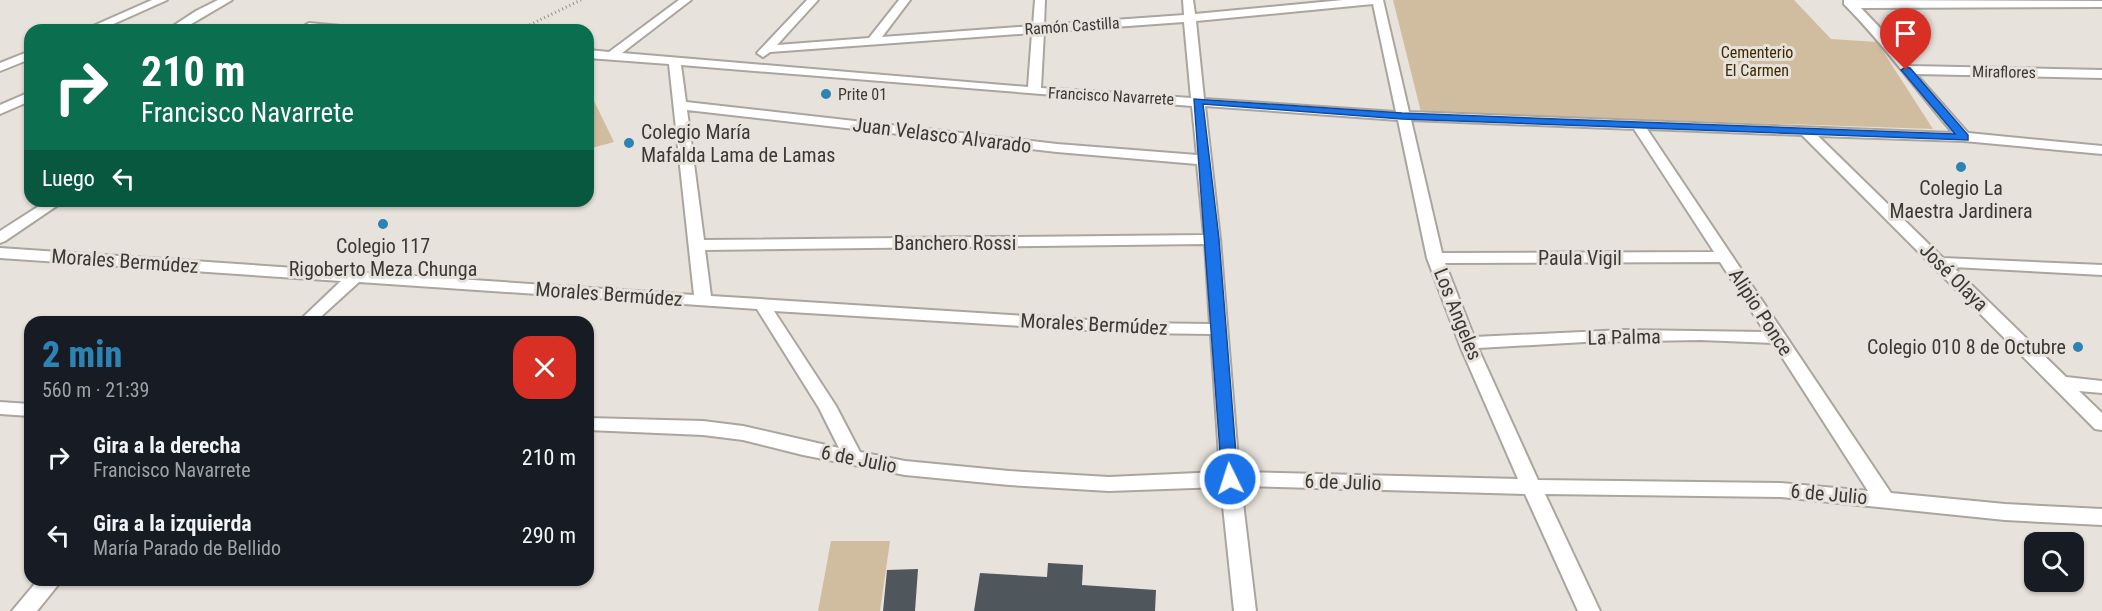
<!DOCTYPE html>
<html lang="es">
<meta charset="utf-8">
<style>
body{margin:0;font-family:"Roboto Condensed",sans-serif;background:#20242c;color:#f1f3f6;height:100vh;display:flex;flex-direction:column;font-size:22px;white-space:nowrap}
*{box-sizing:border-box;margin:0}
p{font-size:20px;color:#9ea1a6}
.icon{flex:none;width:33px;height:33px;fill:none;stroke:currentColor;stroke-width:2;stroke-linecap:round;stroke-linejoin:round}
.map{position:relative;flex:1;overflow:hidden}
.sheet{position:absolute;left:24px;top:316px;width:570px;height:270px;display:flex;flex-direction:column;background:#171b24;border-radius:18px;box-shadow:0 2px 4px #0004}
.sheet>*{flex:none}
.banner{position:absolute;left:24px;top:24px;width:570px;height:183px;border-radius:18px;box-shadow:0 2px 4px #0004;background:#0b6e4f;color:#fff;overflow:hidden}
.controls{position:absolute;left:2024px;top:532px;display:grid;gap:12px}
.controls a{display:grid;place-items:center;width:60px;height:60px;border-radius:12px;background:#171b24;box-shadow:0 2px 4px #0004;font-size:30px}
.pin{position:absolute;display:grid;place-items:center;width:51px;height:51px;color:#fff;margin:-62px -26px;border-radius:50% 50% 50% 0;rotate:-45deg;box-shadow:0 0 6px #0007}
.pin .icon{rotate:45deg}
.me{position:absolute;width:66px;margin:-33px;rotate:356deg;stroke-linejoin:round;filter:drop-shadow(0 0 4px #0008)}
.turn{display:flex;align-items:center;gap:21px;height:126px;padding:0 18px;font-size:27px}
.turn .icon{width:78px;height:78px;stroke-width:2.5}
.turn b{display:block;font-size:42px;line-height:51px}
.then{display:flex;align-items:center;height:57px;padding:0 18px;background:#0003;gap:12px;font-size:22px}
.round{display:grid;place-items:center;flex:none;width:63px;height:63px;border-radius:18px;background:#20242c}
.overview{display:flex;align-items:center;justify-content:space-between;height:102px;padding:0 18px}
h1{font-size:36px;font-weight:800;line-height:45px;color:#2d83b2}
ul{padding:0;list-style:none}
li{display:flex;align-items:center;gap:18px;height:78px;padding:0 18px}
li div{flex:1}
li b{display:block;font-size:22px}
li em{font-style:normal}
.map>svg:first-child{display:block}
.green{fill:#d0bd9f}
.building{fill:#50575c}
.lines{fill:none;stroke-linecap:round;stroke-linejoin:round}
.minor-casing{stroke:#aaa59e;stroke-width:4}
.path{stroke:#96938e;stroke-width:3;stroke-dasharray:1 3;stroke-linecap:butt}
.minor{fill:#fff;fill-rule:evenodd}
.route{fill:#1a73e8;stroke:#114b97;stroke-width:1.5}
.poi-dot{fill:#2d83b2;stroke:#e7e2db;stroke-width:2}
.labels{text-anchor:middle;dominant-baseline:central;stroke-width:6;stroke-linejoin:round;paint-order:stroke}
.far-street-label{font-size:16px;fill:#3b3936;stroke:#e7e2db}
.far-park-label{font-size:16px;fill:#3d2800;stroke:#e7e2db}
.far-poi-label{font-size:16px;fill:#3b3936;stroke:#e7e2db;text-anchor:start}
.poi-label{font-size:20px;fill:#3b3936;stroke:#e7e2db}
.street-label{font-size:20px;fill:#3b3936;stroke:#e7e2db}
</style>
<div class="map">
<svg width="2102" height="611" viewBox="0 0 2102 611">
<rect width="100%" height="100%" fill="#e7e2db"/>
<g class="green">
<path d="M1393,0H1794L1831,39L1877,42L1933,129L1421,112Z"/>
<path d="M594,101L614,142L588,149V103Z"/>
<path d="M831,541H890L880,611H818Z"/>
</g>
<g class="building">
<path d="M1048,563L1083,565L1082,585L1156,590L1155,611H974L980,573L1047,577Z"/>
<path d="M918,569L915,611H883L887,570Z"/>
</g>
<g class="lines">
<defs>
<g id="minor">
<path d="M152,0H167L100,30H84Z"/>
<path d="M218,0H232L181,30H167L196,11Z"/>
<path d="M679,0H691L622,53L1028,87L1032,33L770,52L763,57L757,53L807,0H818L777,45L869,38L899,0H910L882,37L1033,26L1035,0H1045L1044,25L1184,15L1183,0H1193L1195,14L1343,0H1383L1409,112L1953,133C1916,90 1884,44 1844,4V0L2102,1V7L1861,8L1882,30L1910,66L2102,70V78L1916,74L1968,133L2102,146V154L1964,141L1818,136L1943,258L2102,265V275L1953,267L2066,377L2102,381V393L2079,391L2102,413V430L2095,429L1802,135L1647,129L1891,493L2005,504L2102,509V525L2005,520L1781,497L1545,494L1600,611H1578L1525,494L1241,486L1256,611H1234L1221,487L1109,491L1009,485L905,475L803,455L743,440L703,435L588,430V418L703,421L743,426L839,448L819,408L757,309L359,282L315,322H298L341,281L0,258V248L694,295L669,64L588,58V50L609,52ZM1373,4L1396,112L1204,99L1196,21ZM1184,22L1191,98L1041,88L1044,32ZM681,65L1192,106L1197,155L1057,144L686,102ZM1205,106L1398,120L1427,258L1461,348L1518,479L1239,472L1220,239ZM687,110L1057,152L1197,164L1204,235L704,240ZM1411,120L1634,129L1714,252L1442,253ZM1205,244L1210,324L1136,323L711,296L705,250ZM1720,262L1765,332L1624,330L1474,337L1445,263ZM774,311L1136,333L1211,334L1220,472L1109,477L1009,471L905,461L860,452L836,406ZM1701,340L1773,343L1868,491L1781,483L1538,480L1478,348L1585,342Z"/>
<path d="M309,23L352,27L358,30H297Z"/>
<path d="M30,51V59L0,71V63Z"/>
<path d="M30,92V101L0,114V105Z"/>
<path d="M47,201H64L5,241L0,243V231Z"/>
<path d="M0,402L30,404V416L0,414Z"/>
<path d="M38,580H62L37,611H12Z"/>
</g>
</defs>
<use href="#minor" class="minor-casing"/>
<path class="path" d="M519,30L581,0"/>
<use href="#minor" class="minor"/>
</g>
<path class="route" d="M1906,67L1910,68L1968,135V140L1402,119L1203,104L1219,239L1238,479L1236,483H1224L1222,479L1194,99L1402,113L1955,134L1903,72L1901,70Z"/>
<g class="poi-dot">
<circle cx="826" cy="94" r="6"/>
<circle cx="629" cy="143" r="6"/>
<circle cx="1961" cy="167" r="6"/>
<circle cx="383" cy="224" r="6"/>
<circle cx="2078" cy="347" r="6"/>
</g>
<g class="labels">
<g class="far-street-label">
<text transform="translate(1072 26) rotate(-4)">Ramón Castilla</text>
<text transform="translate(2004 72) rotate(1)">Miraflores</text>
<text transform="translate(1111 96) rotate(3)">Francisco Navarrete</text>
</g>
<g class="far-park-label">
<text x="1757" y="52">Cementerio<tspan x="1757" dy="18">El Carmen</tspan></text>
</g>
<g class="far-poi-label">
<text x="838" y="94">Prite 01</text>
</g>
<g class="poi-label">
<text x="641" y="132" text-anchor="start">Colegio María<tspan x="641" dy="23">Mafalda Lama de Lamas</tspan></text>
<text x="1961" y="188">Colegio La<tspan x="1961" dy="23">Maestra Jardinera</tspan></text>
<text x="383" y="246">Colegio 117<tspan x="383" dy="23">Rigoberto Meza Chunga</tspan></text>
<text x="2066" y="347" text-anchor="end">Colegio 010 8 de Octubre</text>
</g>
<g class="street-label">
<text transform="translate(942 135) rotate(7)">Juan Velasco Alvarado</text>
<text x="955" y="243">Banchero Rossi</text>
<text x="1580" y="258">Paula Vigil</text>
<text transform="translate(125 261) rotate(4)">Morales Bermúdez</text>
<text transform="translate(1954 277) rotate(45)">José Olaya</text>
<text transform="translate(609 294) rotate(4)">Morales Bermúdez</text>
<text transform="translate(1761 312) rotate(57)">Alipio Ponce</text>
<text transform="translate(1458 314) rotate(68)">Los Angeles</text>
<text transform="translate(1094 324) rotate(3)">Morales Bermúdez</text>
<text transform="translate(1624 337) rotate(-1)">La Palma</text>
<text transform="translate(859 459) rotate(11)">6 de Julio</text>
<text transform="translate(1343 482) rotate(2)">6 de Julio</text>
<text transform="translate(1829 494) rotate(5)">6 de Julio</text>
</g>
</g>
</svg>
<div class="controls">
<a><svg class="icon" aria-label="search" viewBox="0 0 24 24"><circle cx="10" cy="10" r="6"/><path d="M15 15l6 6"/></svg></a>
</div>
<div class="pin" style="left:1906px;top:70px;background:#d93025"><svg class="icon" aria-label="arrive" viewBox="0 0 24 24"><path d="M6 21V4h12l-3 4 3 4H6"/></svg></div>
<svg class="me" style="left:1230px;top:479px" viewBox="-20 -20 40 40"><circle r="17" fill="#1a73e8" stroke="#fff" stroke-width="3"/><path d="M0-11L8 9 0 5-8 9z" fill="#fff"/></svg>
<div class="banner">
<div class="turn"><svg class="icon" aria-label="right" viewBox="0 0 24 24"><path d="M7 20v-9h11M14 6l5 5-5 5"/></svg><div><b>210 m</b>Francisco Navarrete</div></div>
<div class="then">Luego<svg class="icon" aria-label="left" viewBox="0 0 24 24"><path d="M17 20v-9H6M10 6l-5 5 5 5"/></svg></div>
</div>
<section class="sheet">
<div class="overview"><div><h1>2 min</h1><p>560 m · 21:39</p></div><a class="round" style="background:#d93025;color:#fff"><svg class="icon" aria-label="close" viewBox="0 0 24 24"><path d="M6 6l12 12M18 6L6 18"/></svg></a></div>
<ul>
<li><svg class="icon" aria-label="right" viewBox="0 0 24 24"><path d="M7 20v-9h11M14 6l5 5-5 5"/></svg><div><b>Gira a la derecha</b><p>Francisco Navarrete</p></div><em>210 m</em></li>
<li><svg class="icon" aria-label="left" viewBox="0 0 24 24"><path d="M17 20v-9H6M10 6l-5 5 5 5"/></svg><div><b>Gira a la izquierda</b><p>María Parado de Bellido</p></div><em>290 m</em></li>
</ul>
</section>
</div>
